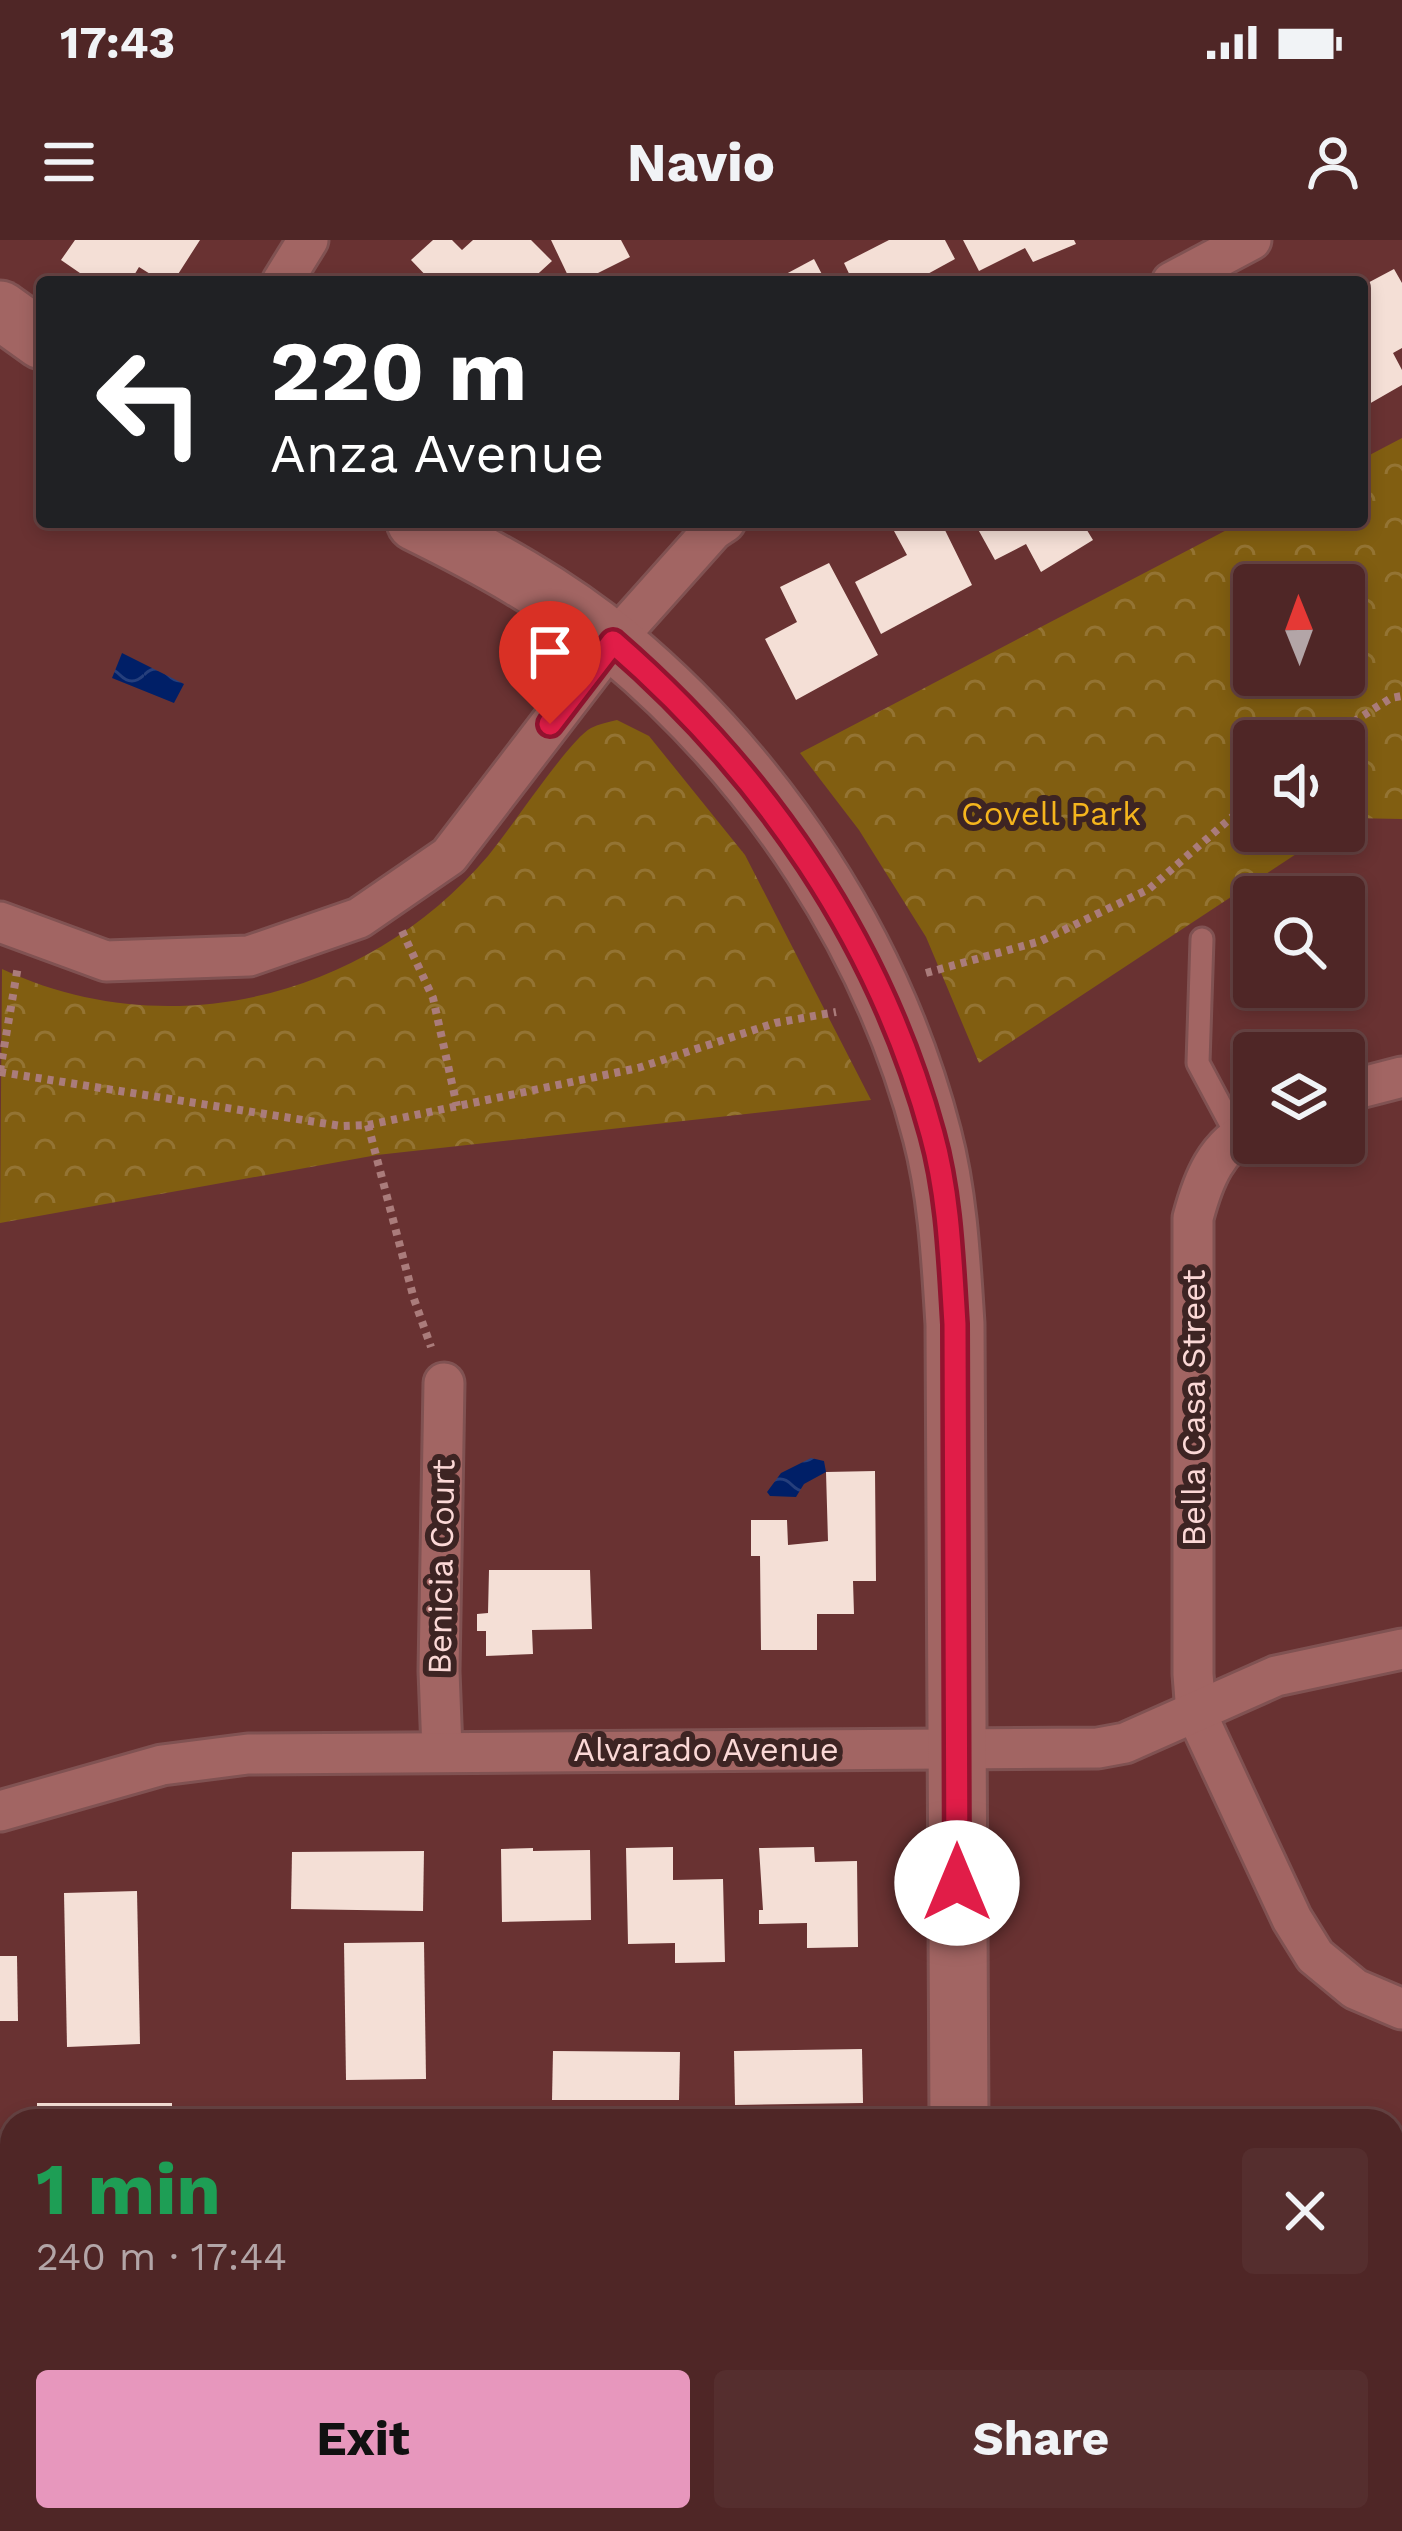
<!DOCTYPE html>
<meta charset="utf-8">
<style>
body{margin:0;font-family:"Work Sans",sans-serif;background:#552e2e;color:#f1f3f6;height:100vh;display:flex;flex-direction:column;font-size:45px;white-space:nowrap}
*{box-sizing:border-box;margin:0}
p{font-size:39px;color:#b3a5a7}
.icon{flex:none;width:66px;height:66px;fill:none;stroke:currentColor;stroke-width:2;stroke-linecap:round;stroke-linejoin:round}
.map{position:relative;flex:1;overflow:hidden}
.details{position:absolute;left:0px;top:1869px;width:1404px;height:423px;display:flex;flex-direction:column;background:#4f2626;border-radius:36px 36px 0 0;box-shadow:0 6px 18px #0003,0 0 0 3px #664343}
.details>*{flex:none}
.top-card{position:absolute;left:36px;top:36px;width:1332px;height:252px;border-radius:12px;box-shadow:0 6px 18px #0003,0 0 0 3px #664343;background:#202124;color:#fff;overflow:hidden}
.needle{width:78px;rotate:359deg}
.controls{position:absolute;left:1233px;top:324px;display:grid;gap:24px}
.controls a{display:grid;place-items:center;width:132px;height:132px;border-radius:12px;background:#4f2626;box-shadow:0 6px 18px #0003,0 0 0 3px #664343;font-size:60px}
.pin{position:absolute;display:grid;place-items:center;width:102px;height:102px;color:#fff;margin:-123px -51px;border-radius:50% 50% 50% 0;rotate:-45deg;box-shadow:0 0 12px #0007}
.pin .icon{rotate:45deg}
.me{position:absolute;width:132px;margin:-66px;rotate:0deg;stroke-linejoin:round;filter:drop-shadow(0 0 9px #0008)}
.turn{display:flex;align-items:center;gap:42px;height:252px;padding:0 36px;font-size:54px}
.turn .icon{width:156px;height:156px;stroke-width:2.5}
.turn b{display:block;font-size:84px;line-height:102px}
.round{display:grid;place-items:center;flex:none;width:126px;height:126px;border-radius:12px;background:#552e2e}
.head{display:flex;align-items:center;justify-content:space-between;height:204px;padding:0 36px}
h1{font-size:72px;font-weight:700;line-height:90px;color:#1e9e55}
.button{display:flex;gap:24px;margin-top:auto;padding:24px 36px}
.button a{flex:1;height:138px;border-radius:12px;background:#e797bd;color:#111;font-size:48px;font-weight:700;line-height:138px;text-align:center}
.button a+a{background:#552e2e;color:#f1f3f6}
.status{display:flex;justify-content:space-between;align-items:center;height:84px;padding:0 60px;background:#4f2626;direction:ltr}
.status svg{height:33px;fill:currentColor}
header{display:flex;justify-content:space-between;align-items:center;height:156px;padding:0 36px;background:#4f2626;font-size:54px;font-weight:700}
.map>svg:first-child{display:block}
.park{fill:url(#park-crowns);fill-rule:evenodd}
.water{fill:url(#water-waves)}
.building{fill:#f4dfd6}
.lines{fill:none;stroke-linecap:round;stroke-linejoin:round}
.lane-casing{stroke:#805252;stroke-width:27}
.street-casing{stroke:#805252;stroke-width:45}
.secondary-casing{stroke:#805252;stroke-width:63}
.primary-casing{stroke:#805252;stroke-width:69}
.path{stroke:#aa7c7b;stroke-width:8;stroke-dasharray:6 6;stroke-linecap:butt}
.lane{stroke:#a26563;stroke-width:21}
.street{stroke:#a26563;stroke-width:39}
.secondary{stroke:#a26563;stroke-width:57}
.primary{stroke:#a36690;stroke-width:63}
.route-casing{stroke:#92132f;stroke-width:30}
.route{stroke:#e11d48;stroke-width:21}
.labels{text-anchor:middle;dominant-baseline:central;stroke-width:12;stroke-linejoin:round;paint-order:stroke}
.park-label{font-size:33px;fill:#f5b51d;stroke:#3d2423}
.street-label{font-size:33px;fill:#fbd8d6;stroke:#3d2423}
</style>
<div class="status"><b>17:43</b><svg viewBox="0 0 49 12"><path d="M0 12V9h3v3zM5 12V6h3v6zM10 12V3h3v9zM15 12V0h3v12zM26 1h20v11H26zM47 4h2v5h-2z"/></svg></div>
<header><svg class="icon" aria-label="menu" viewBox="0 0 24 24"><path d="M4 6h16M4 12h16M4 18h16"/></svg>Navio<svg class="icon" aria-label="person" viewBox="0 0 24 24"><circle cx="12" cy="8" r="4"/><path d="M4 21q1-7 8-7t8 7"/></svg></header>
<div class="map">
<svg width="1402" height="2291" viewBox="0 0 1402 2291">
<defs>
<pattern id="park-crowns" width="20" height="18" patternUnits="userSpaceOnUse" patternTransform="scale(3)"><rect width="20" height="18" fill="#815e11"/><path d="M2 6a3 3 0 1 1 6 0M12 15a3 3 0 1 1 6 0" fill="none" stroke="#947433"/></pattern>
<pattern id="water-waves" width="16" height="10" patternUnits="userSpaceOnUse" patternTransform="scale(3)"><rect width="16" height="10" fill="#001f67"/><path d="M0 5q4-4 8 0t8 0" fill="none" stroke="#263f7c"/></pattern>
</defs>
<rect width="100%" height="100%" fill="#693232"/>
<g class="park">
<path d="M1402,198V579L1350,578L1344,582V501H1254V591H1331L979,823L926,697L859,590L800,513L1242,282H1362V219ZM1254,345H1344V435H1254Z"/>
<path d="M617,480L649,496L745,615L871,860L377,915L0,983L2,729C171,808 369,756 488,616C510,590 569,500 591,488C599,484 609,482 617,480Z"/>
</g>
<g class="water">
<path d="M122,413L184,444L174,463L112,438Z"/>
<path d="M811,1218L824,1221L826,1232L804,1244L796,1257L770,1256L767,1252L781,1233Z"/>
</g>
<g class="building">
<path d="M75,0H200L173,42H163L139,27L130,42H93L61,20Z"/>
<path d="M433,0H452L462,10L473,0H531L552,21L529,42H432L411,20Z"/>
<path d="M551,0H621L630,17L580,42H571Z"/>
<path d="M889,0H945L955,19L913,42H853L844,23Z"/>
<path d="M963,0H1074L1076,4L1033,22L1025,8L979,31Z"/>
<path d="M814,19L826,42H771Z"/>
<path d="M1394,29L1402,43V108L1393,113L1402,130V145L1362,168V46Z"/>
<path d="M913,282H941L972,345L881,394L855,342L907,315L894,291Z"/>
<path d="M974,282H1082L1093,300L1041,332L1026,304L995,320Z"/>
<path d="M829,323L878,415L796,460L765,399L797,382L780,347Z"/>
<path d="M875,1231L876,1341H853L854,1374H817V1410H761L760,1316H751V1280H787L788,1305L828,1301L826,1232Z"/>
<path d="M489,1330H590L592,1389L532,1390L533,1414L486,1416V1391H477V1374L488,1373Z"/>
<path d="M673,1607V1640L723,1639L725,1722L675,1723V1703L628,1704L626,1608Z"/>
<path d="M814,1607L815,1622L857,1621L858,1707L807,1708V1683L759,1684V1670H763L759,1608Z"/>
<path d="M533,1608V1611L590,1610L591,1680L502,1682L501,1609Z"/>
<path d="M424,1611L423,1671L291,1669L292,1612Z"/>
<path d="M137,1651L140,1804L67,1807L64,1653Z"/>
<path d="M424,1702L426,1839L346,1840L344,1703Z"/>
<path d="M0,1716H17L18,1781H0Z"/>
<path d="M862,1809L863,1863L735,1865L734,1811Z"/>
<path d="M553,1811L680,1812L679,1860H552Z"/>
<rect x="37" y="1863" width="135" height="18"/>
<path d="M869,1871V1881H737L736,1873Z"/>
<path d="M684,1873V1881H554V1875Z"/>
</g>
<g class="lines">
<defs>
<path id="lane" d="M1202,699L1198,823L1237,896"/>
<g id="street">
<path d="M282,42L308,0"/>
<path d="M1172,42L1251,0"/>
<path d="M0,682L106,721L249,716L359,678L449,616L613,402L713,290L725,282"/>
<path d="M1344,852L1402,837"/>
<path d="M1254,888C1216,905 1203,940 1193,978V1434L1196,1473L1292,1679L1315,1716L1355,1749L1402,1769"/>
<path d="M442,1510L439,1431L444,1143"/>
<path d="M0,1571L162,1525L248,1514L1098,1508L1125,1503L1276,1436L1402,1409"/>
</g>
<g id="secondary">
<path d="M0,70L42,100"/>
<path d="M416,282C487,317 557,355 617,405C767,530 883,705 932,895C948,956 951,1021 955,1084L959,1881"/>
<path d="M9,2140L11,2291"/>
</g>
<g id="primary">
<path d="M1392,2138H1402"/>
<path d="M0,2141L12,2140"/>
<path d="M1392,2208L1402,2209"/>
<path d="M0,2213H12"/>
<path d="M86,2291L99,2280"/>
</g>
</defs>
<use href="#lane" class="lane-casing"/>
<use href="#street" class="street-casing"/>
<use href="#secondary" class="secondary-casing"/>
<use href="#primary" class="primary-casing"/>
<g class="path">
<path d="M1323,501L1391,458L1402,456"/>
<path d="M402,691L433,758L457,866"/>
<path d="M926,733L1041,701L1149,649L1254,558"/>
<path d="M0,831L18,726"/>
<path d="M0,832L341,886L368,885L638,828L775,783L836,772"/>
<path d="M368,885L414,1059L431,1107"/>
<path d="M1392,2075H1402"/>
</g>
<use href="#lane" class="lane"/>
<use href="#street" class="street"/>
<use href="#secondary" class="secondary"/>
<use href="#primary" class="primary"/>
</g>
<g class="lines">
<defs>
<path id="route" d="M550,484L613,402C764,533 879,699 932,894C949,955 951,1021 955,1084L957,1643"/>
</defs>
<use href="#route" class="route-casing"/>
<use href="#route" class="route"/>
</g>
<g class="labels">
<g class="park-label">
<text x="1051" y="573">Covell Park</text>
</g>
<g class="street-label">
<text transform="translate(1193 1168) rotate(-90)">Bella Casa Street</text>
<text transform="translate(441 1327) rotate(-89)">Benicia Court</text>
<text x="706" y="1509">Alvarado Avenue</text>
</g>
</g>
</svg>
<div class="controls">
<a><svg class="needle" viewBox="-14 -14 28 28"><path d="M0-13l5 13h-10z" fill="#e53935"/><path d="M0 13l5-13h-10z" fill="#b3a5a7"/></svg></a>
<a><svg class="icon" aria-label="sound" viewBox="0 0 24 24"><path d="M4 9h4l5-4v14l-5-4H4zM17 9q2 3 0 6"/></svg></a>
<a><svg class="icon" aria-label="search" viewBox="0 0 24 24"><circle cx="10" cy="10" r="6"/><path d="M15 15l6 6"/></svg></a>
<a><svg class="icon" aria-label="layers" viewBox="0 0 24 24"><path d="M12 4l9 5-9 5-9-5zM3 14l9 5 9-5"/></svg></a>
</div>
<div class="pin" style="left:550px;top:484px;background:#d93025"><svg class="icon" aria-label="arrive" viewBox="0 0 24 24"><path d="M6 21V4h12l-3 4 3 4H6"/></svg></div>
<svg class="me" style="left:957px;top:1643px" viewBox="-20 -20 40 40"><circle r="19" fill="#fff"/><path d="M0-13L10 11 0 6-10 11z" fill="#e11d48"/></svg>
<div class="top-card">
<div class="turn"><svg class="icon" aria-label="left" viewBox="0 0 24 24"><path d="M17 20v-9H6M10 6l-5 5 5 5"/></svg><div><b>220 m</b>Anza Avenue</div></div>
</div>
<section class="details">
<div class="head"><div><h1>1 min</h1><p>240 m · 17:44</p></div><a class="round"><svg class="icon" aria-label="close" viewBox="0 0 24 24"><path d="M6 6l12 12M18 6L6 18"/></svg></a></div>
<div class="button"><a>Exit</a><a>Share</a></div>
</section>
</div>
